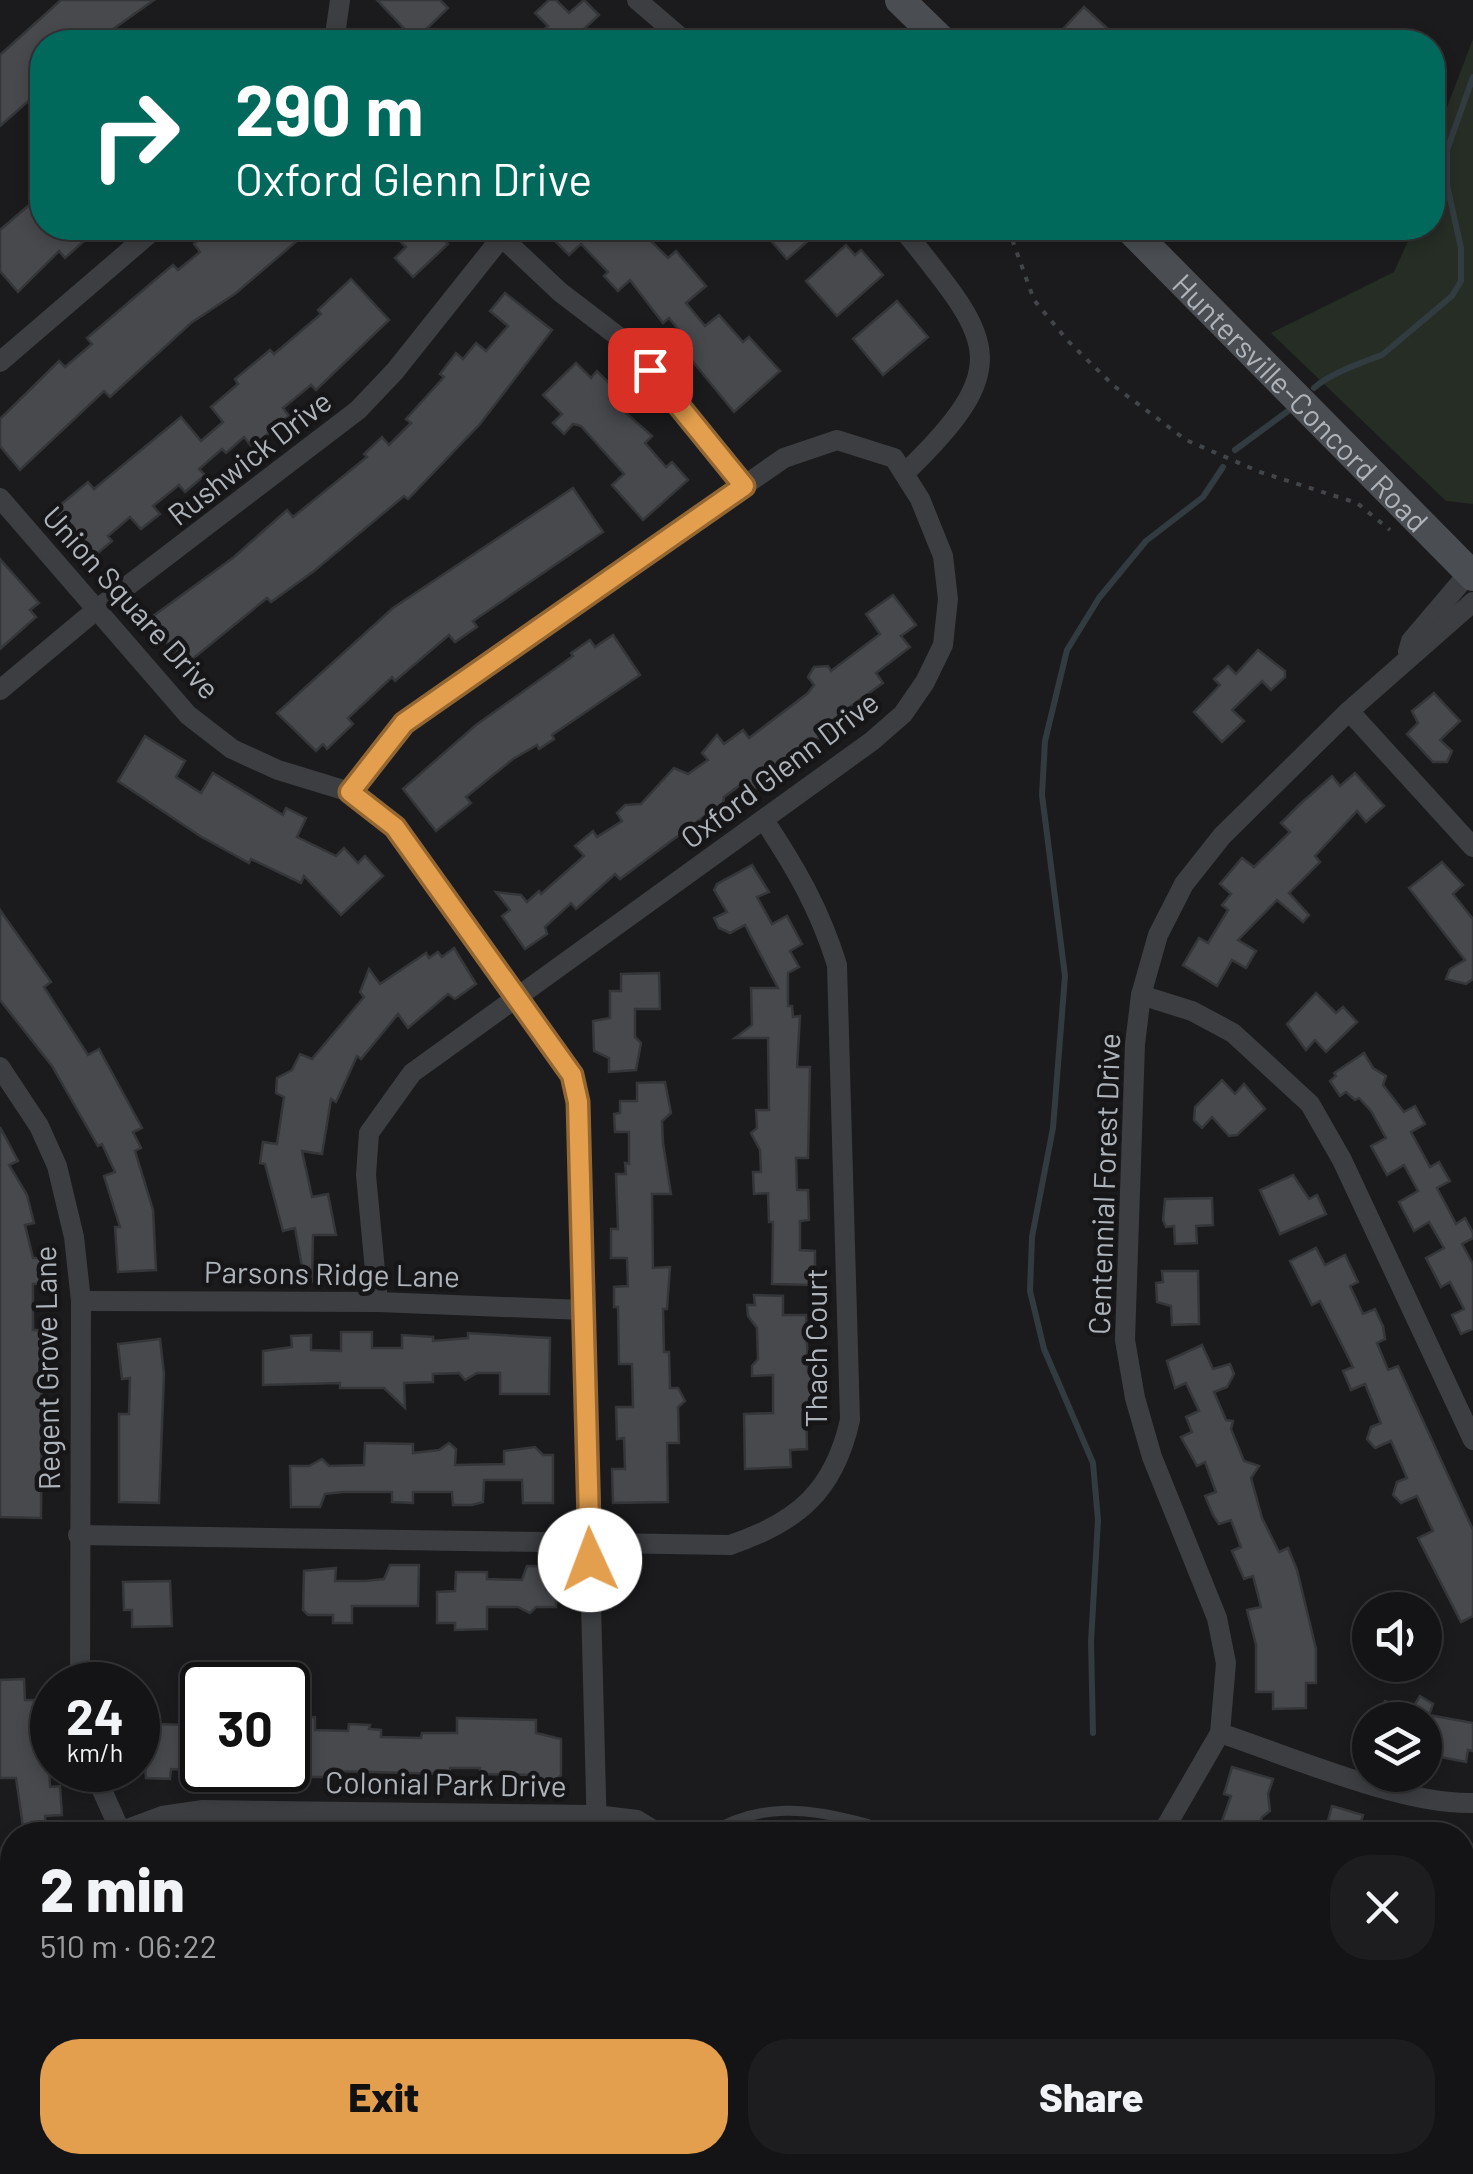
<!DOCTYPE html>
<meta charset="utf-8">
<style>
body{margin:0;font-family:Barlow,sans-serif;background:#1d1d1f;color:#f1f3f6;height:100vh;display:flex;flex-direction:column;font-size:38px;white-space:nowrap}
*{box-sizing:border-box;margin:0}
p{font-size:32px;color:#9d9ea1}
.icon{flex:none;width:55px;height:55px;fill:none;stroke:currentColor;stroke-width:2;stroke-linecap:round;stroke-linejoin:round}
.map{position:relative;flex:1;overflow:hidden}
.drawer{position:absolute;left:0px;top:1822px;width:1475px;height:352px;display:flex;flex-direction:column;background:#141416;border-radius:40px 40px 0 0;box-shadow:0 5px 15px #0003,0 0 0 2px #333335}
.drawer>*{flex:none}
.top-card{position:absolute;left:30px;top:30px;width:1415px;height:210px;border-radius:40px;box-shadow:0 5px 15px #0003,0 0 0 2px #333335;background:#00695c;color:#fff;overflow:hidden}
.controls{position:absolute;left:1352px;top:1592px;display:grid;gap:20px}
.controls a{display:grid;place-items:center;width:90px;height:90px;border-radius:50%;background:#141416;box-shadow:0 5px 15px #0003,0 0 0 2px #333335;font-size:50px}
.speed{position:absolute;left:30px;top:1662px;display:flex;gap:20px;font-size:50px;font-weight:700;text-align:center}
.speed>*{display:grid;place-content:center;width:130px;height:130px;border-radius:50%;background:#141416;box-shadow:0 5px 15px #0003,0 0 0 2px #333335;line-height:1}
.speed small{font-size:25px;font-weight:400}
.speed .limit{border:5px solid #111;border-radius:15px;background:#fff;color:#111}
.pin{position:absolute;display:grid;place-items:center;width:85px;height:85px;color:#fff;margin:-42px;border-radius:20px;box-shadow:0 5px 15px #0006}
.me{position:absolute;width:110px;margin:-55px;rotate:358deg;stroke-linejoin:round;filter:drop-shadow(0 0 8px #0008)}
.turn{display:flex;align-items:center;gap:35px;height:210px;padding:0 40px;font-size:45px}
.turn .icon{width:130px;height:130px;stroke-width:2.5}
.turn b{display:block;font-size:70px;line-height:85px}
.round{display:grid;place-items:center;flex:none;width:105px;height:105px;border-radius:40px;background:#1d1d1f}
.summary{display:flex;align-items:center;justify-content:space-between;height:170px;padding:0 40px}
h1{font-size:60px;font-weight:800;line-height:75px}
.action{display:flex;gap:20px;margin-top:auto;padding:20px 40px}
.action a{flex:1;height:115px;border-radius:40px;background:#e39f4d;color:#111;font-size:40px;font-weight:800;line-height:115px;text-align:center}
.action a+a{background:#1d1d1f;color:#f1f3f6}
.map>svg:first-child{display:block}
.green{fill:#252d25}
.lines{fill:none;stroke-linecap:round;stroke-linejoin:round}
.stream{stroke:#323b40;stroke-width:6}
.building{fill:#48494d;stroke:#353639;stroke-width:2.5}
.path{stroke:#424549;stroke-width:4;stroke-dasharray:5 8;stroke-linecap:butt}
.service{stroke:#3c3e42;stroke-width:10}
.minor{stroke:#3c3e42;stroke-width:20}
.secondary{stroke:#4a4d51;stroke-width:30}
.route-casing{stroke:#946732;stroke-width:25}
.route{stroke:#e39f4d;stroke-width:18}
.labels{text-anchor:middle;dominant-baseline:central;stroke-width:9;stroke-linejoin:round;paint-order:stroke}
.street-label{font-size:30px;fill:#afb4bb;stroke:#161618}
</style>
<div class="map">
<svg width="1473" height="2174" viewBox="0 0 1473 2174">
<rect width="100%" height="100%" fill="#1b1b1d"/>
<path class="green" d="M1473,39V504L1446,501L1271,333L1394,272L1414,228H1432L1433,144Z"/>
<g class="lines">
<g class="stream">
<path d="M1314,388C1329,374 1363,362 1382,355L1452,296L1461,281V248L1447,185V150L1473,77"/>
<path d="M1235,450L1288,411"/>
<path d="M1093,1733L1091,1642L1098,1520L1093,1463L1044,1349L1030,1291L1032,1237L1053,1128L1065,976L1042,795L1045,741L1067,650L1099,598L1146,541L1203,497L1223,467"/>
</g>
</g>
<g class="building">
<path d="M61,0H154L95,42H42V89L0,126V55Z"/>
<path d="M377,0H440L448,8L415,40Z"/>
<path d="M549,0H556L569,13L584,0L599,15L570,42H531L548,26L535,13Z"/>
<path d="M1084,7L1122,42H1080L1064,28Z"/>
<path d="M42,194V228H71L83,242L65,258L59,251L18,292L0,271V230Z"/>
<path d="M213,228L221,236L231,228H312L236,293L191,323L110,397L104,391L20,470L0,446V419L59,361L65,367L92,344L87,338L155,280L173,265L178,270L200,252L194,244Z"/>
<path d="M387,228H432L448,244L413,277L395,258L406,247Z"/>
<path d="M566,228H638L668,258L676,251L706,286L686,303L705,326L719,315L743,342L749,337L780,371L734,412L685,352L692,346L669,318L663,323L630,280L618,291L604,276L608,272L581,244L569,255L554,240Z"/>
<path d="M760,228H823L787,259Z"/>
<path d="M846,245L855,255L861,250L883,275L837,316L806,281Z"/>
<path d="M351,279L389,320L316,390L311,385L283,408L289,416L252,447L244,437L226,453L222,449L199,469L205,475L185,492L179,485L153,506L160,514L141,529L130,517L108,536L112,541L92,558L53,511L88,482L94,489L181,417L201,441L223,422L211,407L238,384L235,379L270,350L274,354L321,314L318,310Z"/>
<path d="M505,293L552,330L480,424L408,499L404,496L314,571L271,602L267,598L184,666L149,619L234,557L287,510L293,517L367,457L364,454L382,437L389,445L411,423L406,419L444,377L440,374L456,353L463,359L476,343L486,351L508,326L490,311Z"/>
<path d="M897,301L928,337L883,375L853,339Z"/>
<path d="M576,363L591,378L597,371L616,390L609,398L652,436L645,443L666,467L672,462L688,480L643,520L612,485L624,474L581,426L573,424L564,434L553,423L562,414L543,395Z"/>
<path d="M573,488L603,532L473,621L477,627L455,642L449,635L395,681L392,677L348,718L353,724L327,749L323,744L316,751L277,713L393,608Z"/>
<path d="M0,559L39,603L30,610L36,617L0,649Z"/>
<path d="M893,595L916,625L901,636L910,647L876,673L883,683L840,714L846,723L824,738L822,735L754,789L747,780L724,797L722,810L709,820L706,815L620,879L615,874L576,909L571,903L545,927L547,934L525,949L502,916L510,910L496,892L521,895L527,902L539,891L541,894L584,856L575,846L593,831L597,837L622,821L617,813L625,805L641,804L674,768L688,774L708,760L702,753L717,735L724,744L743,730L749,738L808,693L814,685L808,677L814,667L828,666L831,671L880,634L866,614Z"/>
<path d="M613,635L640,675L552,735L554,739L539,749L537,745L513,759L466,797L471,803L436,831L403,789L476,725L573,656L571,653L590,640L595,647Z"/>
<path d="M1258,650L1285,671V677L1271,690L1262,681L1232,710L1244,721L1222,742L1194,712L1220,685L1214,679L1228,666L1236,674Z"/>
<path d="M1434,693L1460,721L1440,740L1452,751L1447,762H1433L1407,734L1418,723L1412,711Z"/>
<path d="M145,736L185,761L176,777L201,793L213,773L283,815L286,808L306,818L297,837L336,856L344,848L358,863L365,856L383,876L341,915L304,876L301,883L251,859L249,863L200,836L118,781Z"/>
<path d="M1355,773L1384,806L1366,822L1357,811L1315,856L1320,862L1289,893L1309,915L1303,922L1277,900L1238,940L1256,951L1246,968L1232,960L1217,986L1183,965L1199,938L1208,943L1228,910L1222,905L1231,894L1220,884L1242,858L1254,867L1290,832L1281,823L1299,805L1332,776L1340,786Z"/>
<path d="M1442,862L1463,885L1453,894L1473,919V979L1466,984L1446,979L1450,969L1465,960L1409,888Z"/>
<path d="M752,865L769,892L757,897L772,924L787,916L802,944L790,951L799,967L788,973V1006H792L793,1017L800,1016L797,1067H810L808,1158H796L797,1190H808L809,1220L800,1221V1250L815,1251V1285L772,1284L773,1222H769L768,1193L754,1194L753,1172H761L760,1150L751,1133L757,1128L756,1110H769L768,1038H735L752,1025L751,988H778L745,925L730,933L719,928L714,918L727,912L714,890L717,884Z"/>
<path d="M0,910L51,982L44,987L88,1055L99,1049L142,1128L133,1132L141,1148L135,1151L153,1210L156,1270L118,1272L115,1227H120L104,1176L115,1172L102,1144L98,1146L52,1066L0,1000Z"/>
<path d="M454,948L476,984L455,999L448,994L408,1028L398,1014L361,1059L357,1056L336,1102L331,1099L322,1154L302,1151L312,1197L328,1194L336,1235H313L312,1282L305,1283L295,1228L283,1231L265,1164L260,1163L263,1142L277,1144L284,1097L276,1093L277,1078L292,1070L300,1054L312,1059L364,997L360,992L369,969L380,984L426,953L429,958L438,952L442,957Z"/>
<path d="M659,973L660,1009H635V1037L641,1043L636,1070L609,1072V1058L594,1051L593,1021L610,1018V991H621V974Z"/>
<path d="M1316,993L1336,1013L1343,1007L1357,1022L1326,1052L1315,1040L1306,1050L1287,1024Z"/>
<path d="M1364,1053L1373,1068L1386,1076L1383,1085L1404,1112L1415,1106L1425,1124L1411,1132L1430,1167L1439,1162L1450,1181L1437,1188L1456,1224L1465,1218L1473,1233V1238L1462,1244L1473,1264V1329L1461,1334L1452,1315L1464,1309L1450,1282L1441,1287L1426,1258L1444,1248L1429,1222L1414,1231L1399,1202L1418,1191L1404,1165L1387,1175L1371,1146L1386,1138L1371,1111L1359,1098L1355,1100L1346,1092L1340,1096L1330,1081L1336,1076L1334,1073Z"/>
<path d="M1222,1080L1235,1094L1244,1084L1265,1109L1237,1135L1229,1136L1212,1117L1202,1128L1194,1120L1195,1107Z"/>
<path d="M665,1082L671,1113L662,1121L663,1143L671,1194H652L653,1268L670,1267L667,1309H663L664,1352H669L670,1388H678L685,1401L678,1407L679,1443H667L668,1502L613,1503L612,1469H625L624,1438L617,1439L616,1407H633L632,1364H619L618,1307H614V1287L628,1286L627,1258H611V1229H618L616,1174H626L625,1163L629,1164V1132H615L614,1114L620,1113V1101H637V1083Z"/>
<path d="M0,1127L18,1161L9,1165L27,1195L34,1223L25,1225L33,1258H41V1284H33V1330H42L41,1518L0,1517Z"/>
<path d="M1293,1175L1309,1199L1317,1195L1326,1214L1280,1234L1260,1190Z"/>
<path d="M1212,1198L1213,1225L1196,1226L1197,1243L1175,1244L1174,1226L1166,1227L1163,1220L1165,1199Z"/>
<path d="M1316,1248L1325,1265L1345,1255L1358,1282L1350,1286L1363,1314L1375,1309L1383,1326L1385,1339L1377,1343L1388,1370L1398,1366L1473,1530V1616L1461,1622L1418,1538L1433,1531L1417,1496L1401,1503L1393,1495L1397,1482L1407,1478L1391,1441L1375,1448L1367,1439L1371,1427L1381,1423L1365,1384L1351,1390L1343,1371L1353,1367L1320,1301L1312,1305L1290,1261Z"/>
<path d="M1162,1271H1198L1199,1324L1172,1325L1171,1306L1157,1302L1156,1283L1163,1282Z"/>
<path d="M754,1295L783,1296V1315H806L808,1372L813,1371L814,1391L812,1401L806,1402L807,1449L790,1450L791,1467L745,1469L744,1414L773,1413V1375L752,1376V1366L758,1359L757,1328L748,1316L747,1305H755Z"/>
<path d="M341,1332H372V1348H402V1335L433,1337V1341L468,1338V1333L550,1338L549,1394H500V1373H477L465,1380L459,1373L433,1374V1382L404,1383L405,1408L384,1388H340V1383L263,1385V1351L292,1347L291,1336L311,1335V1350L341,1351Z"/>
<path d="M160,1339L164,1374L159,1503L119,1502V1414H129L130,1378L122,1379L118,1344Z"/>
<path d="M1202,1345L1213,1369L1230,1364L1234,1374L1227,1387L1214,1392L1226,1420L1233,1421L1231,1429L1244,1461L1259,1466L1251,1478L1262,1518L1279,1552L1288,1548L1297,1570L1316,1649V1683H1306V1708L1273,1709V1692H1256V1645L1247,1610L1261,1607L1253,1576L1244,1579L1232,1551L1241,1547L1231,1520L1219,1524L1213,1515L1205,1496L1216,1492L1205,1462L1197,1466L1181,1437L1192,1432L1186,1417L1199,1411L1186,1383L1175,1388L1167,1361Z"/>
<path d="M365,1443L413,1444V1453L439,1450L449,1443L456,1449L455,1465L504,1464V1451L535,1447L543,1455H553V1503H523L522,1480H484L483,1502L472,1505H453L452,1492H413V1503L392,1502V1492H343L325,1494L320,1507H291L290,1466H309L322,1459L329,1466L364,1465Z"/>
<path d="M390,1565H419L418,1606H352V1623H333V1615H308L303,1610L304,1571L336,1568L335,1581H366L384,1579Z"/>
<path d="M527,1566H556V1607H536L530,1613L518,1607H487V1629L455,1630V1623H437V1592L455,1591L456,1572H487V1579L522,1580Z"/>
<path d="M170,1581L172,1626L132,1627V1610H124L123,1582Z"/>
<path d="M24,1679L25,1700H45L50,1787L60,1786L62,1815L45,1816L46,1832L24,1834L16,1778H0V1680Z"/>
<path d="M1420,1696L1433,1704L1429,1715L1473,1723V1751L1468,1750L1466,1762L1425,1754V1720H1378L1385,1701L1411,1711Z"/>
<path d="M138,1707L155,1724L185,1725V1719H202V1771L171,1769L170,1779L146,1778L144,1759L138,1758Z"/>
<path d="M315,1717V1730L348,1731L349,1724L370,1725L369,1729L381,1730V1737L421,1738L422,1733H457V1718L536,1720V1733L561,1739V1775L556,1781H537V1775L480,1774V1768H450V1774L334,1771V1777H293L294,1727L303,1718Z"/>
<path d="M1232,1767L1273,1779L1268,1794L1270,1811L1262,1817L1257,1835H1217L1231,1796L1224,1794Z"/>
<path d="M1332,1806L1363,1815L1357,1835H1324Z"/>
</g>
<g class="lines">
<path class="path" d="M1008,228L1034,300L1068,341L1114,386L1186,440L1260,472L1357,503L1390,530"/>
<path class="service" d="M706,1835C760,1801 810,1808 868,1824"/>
<g class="minor">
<path d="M637,0L686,42"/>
<path d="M334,42L340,0"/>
<path d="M492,228L560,292L628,344L744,486"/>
<path d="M902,228C989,338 1020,362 906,472"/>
<path d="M0,362L156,228"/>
<path d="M0,498L188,715L232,749L278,770L350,792L395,827L572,1075L578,1101L597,1835"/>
<path d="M1408,652L1411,641L1473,568"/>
<path d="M0,690L96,610L358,410L395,371L501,238"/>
<path d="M1349,711L1473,847"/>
<path d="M350,792L403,723L784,458L837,440L894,458L920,499L943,556L948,599L943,645L925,682L903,714L872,741L412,1073L369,1133L366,1175L378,1302"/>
<path d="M1141,995L1192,1011L1233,1033L1310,1104L1342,1160L1473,1440"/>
<path d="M0,1067L39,1126L57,1166L74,1237L81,1301L80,1685"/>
<path d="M81,1301L378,1302L583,1310"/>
<path d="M78,1535L730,1545C798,1522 834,1491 850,1420L837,965C820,910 796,868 764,820"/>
<path d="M1220,1733C1289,1756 1402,1805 1473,1803"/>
<path d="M93,1770L119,1828"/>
<path d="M111,1835L162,1816L203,1810L596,1815L637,1820L662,1835"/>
<path d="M1161,1835L1220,1733L1226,1663L1217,1618L1152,1457L1135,1398L1125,1340L1135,1044L1141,995L1158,935L1184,884L1222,836L1349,711L1473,602"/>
<path d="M0,2002L12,1951"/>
<path d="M0,2045L12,2048"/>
<path d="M1462,2135L1473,2139"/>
<path d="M702,2162L703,2174"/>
<path d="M246,2174V2162"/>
<path d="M1181,2174L1185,2162"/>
</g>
<g class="secondary">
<path d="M900,0L943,42"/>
<path id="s1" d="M1129,228L1473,576"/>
</g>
</g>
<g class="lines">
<defs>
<path id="route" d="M590,1560L578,1102L572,1075L395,827L350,792L404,723L744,486L650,370"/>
</defs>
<use href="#route" class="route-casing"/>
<use href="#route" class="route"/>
</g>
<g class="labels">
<g class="street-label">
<text stroke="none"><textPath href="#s1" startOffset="245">Huntersville-Concord Road</textPath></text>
<text transform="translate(249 457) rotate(-38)">Rushwick Drive</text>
<text transform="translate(132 602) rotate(48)">Union Square Drive</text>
<text transform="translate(779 769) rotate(-37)">Oxford Glenn Drive</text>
<text transform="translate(1103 1184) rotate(-88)">Centennial Forest Drive</text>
<text transform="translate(332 1273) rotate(1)">Parsons Ridge Lane</text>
<text transform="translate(815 1348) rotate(-90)">Thach Court</text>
<text transform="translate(46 1368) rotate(-91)">Regent Grove Lane</text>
<text transform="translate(446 1783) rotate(1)">Colonial Park Drive</text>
</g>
</g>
</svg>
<div class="controls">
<a><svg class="icon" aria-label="sound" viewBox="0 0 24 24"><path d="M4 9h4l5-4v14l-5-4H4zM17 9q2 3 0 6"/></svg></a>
<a><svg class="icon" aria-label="layers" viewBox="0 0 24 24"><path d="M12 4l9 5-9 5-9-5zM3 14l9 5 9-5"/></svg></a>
</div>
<div class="speed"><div>24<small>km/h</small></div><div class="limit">30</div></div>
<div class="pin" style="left:650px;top:370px;background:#d93025"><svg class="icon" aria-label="arrive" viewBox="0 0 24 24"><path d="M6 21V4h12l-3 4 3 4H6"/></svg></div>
<svg class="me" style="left:590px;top:1560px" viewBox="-20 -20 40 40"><circle r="19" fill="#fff"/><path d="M0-13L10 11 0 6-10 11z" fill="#e39f4d"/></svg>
<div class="top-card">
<div class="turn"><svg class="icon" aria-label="right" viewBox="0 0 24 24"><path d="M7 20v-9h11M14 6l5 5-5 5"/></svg><div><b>290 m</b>Oxford Glenn Drive</div></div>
</div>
<section class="drawer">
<div class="summary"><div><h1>2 min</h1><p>510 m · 06:22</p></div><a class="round"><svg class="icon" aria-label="close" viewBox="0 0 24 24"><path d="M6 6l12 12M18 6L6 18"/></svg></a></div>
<div class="action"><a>Exit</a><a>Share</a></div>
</section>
</div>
